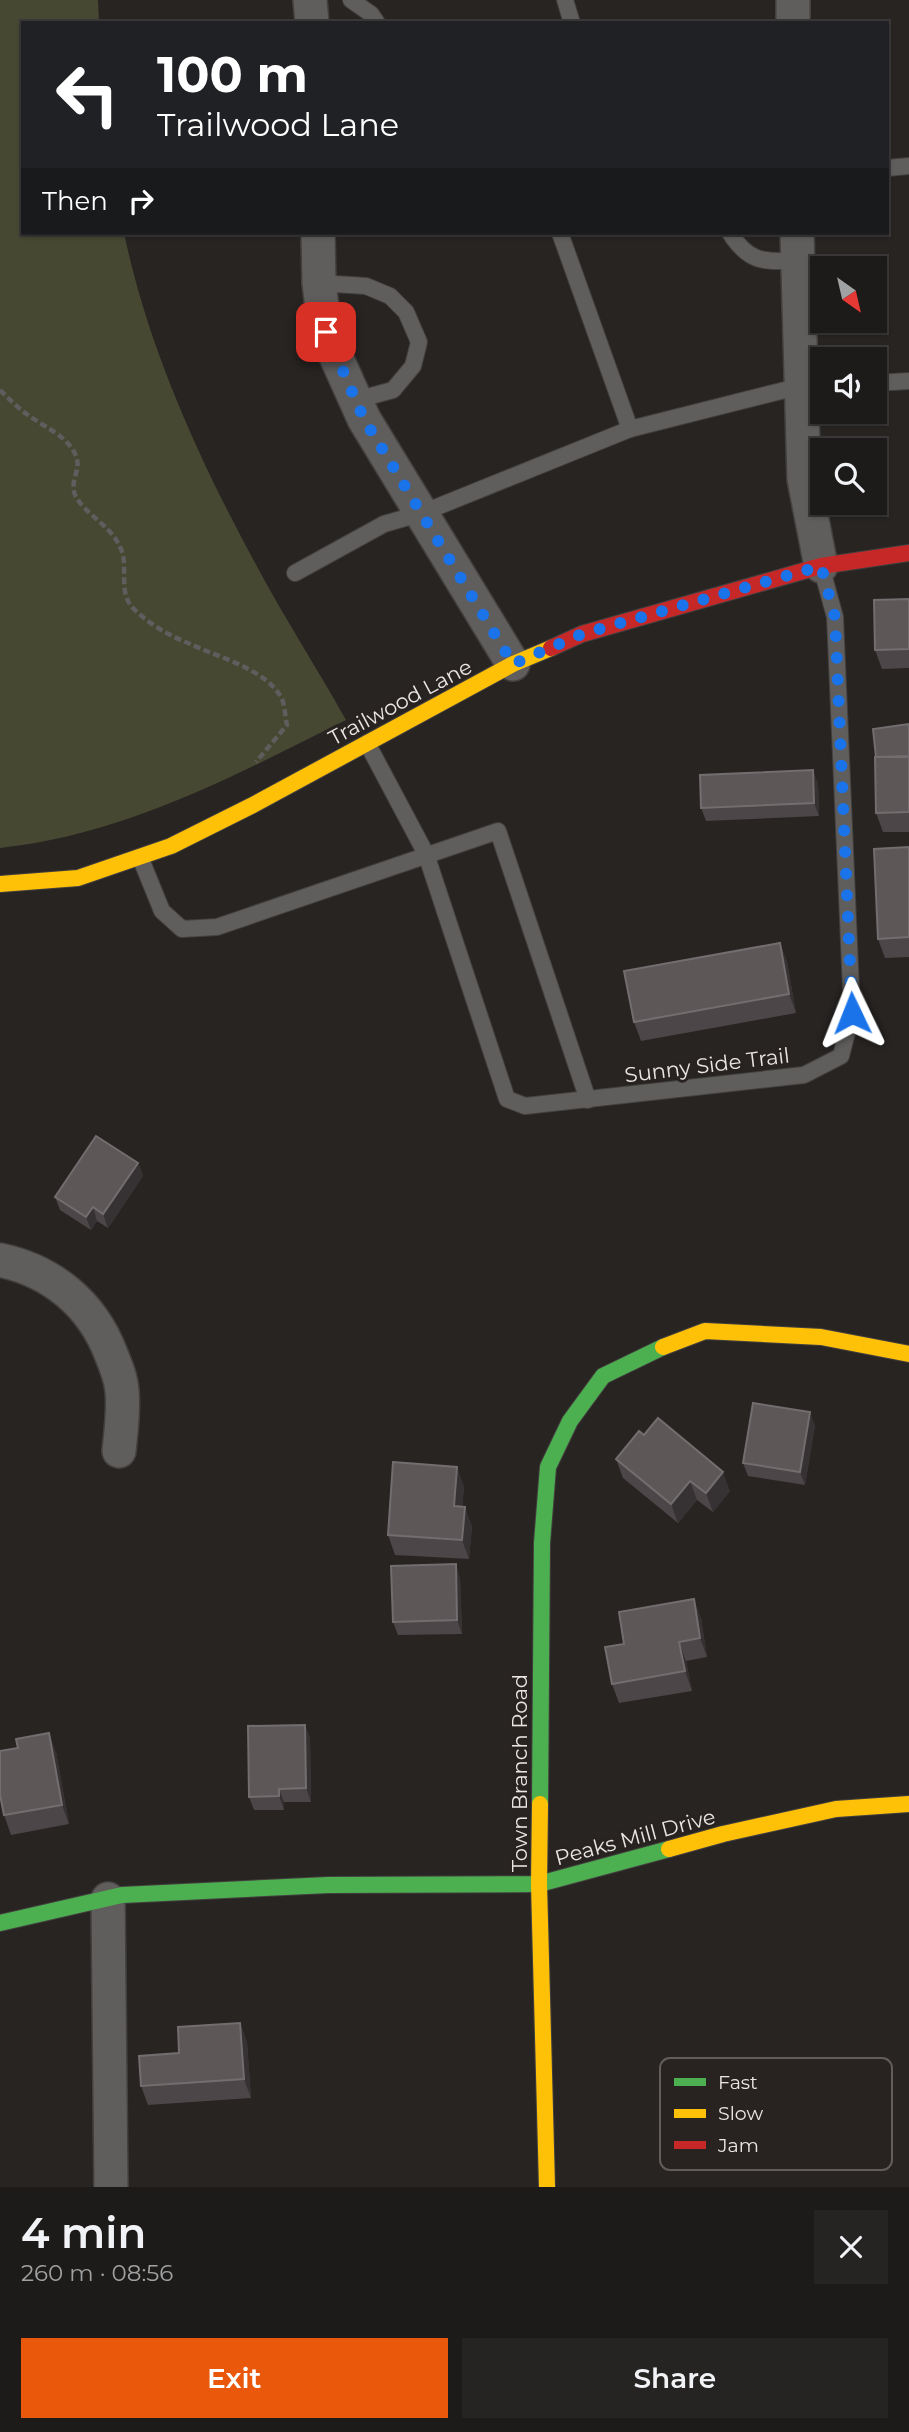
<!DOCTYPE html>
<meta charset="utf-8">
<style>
body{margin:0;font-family:Montserrat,sans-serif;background:#252423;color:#f1f3f6;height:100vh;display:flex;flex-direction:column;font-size:26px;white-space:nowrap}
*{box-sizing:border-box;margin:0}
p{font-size:23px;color:#a0a1a2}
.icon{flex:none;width:38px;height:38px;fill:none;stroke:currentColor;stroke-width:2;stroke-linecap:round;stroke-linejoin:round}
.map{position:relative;height:2187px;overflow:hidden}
.panel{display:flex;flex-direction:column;background:#1d1b1a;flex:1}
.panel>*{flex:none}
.hud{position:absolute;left:21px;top:21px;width:868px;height:214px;border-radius:0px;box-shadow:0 2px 5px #0004,0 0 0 2px #3b3939;background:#202124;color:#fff;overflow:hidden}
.needle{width:46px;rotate:146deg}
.tools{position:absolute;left:810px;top:256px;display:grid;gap:14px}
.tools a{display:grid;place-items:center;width:77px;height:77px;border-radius:0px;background:#1d1b1a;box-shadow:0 2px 5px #0004,0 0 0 2px #3b3939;font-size:35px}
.pin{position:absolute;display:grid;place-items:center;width:60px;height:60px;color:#fff;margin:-30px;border-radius:14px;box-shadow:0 4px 10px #0006}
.me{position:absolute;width:77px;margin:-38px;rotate:358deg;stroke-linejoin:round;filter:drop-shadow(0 0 5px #0008)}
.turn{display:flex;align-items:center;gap:24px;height:147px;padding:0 21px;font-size:32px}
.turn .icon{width:91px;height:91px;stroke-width:2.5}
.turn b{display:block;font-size:49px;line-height:60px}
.then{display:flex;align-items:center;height:66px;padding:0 21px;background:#0003;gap:14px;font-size:26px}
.round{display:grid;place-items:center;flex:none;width:74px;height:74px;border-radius:0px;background:#252423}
.summary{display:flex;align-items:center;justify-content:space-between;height:119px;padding:0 21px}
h1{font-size:42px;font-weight:600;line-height:52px}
.action{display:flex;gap:14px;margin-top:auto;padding:14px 21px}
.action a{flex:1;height:80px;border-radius:0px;background:#ea580c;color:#fff;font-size:28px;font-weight:600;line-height:80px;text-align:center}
.action a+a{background:#252423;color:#f1f3f6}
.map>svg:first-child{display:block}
.green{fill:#474832}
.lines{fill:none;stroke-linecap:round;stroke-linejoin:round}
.lane-casing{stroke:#43403f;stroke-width:18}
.street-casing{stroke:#43403f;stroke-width:36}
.fast-casing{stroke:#43403f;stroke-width:18}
.slow-casing{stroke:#43403f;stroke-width:18}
.jam-casing{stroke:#43403f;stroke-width:18}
.path{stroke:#5f5d5d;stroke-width:4.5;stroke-dasharray:7 3.5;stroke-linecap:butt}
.lane{stroke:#605e5d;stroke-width:16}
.street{stroke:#605e5d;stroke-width:33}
.fast{stroke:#4caf50;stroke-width:16}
.slow{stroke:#ffc107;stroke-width:16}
.jam{stroke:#c62828;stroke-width:16}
.wall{fill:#4c4648}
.shaded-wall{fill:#363132}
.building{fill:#5d5758;stroke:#726d6e;stroke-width:2}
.route{stroke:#1a73e8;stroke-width:12;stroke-dasharray:0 21.6}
.labels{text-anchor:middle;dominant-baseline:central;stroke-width:6;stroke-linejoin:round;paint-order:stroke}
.street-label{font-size:21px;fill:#e8e5e3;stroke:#282321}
.key{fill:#282321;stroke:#625d5b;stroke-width:2}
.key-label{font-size:19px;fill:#e8e5e3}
</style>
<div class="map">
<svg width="909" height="2187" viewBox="0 0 909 2187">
<rect width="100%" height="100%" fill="#272422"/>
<path class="green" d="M0,0H98L99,23H23V233H124C149,352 202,466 260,572C287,622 318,670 346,720C236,775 125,835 0,848Z"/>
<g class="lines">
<defs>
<g id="lane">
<path d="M351,0L371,14L377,23"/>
<path d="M565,0L572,23"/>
<path d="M887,168L909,166"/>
<path d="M560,233L630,429"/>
<path d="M730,233C750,264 764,261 797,261"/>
<path d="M319,283L366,286L390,296L406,312L419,342L413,366L393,390L356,400"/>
<path d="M875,383L909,381"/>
<path d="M295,573L384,524L422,513L630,429L801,386L822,385"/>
<path d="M367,743L426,854L507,1099L525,1106L804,1075L841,1056L852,1013L835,617L821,566"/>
<path d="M140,857L162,911L182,929L217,927L498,831L588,1100"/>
</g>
<g id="street">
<path d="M310,0L312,23"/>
<path d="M793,0V23"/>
<path d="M318,233L319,283L325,332L364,419L513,664"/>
<path d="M797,233L804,479L821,566"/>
<path d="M0,1260C52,1271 92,1304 111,1354C116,1366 121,1378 122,1391C124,1410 121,1431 119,1451"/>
<path d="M108,1899L111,2187"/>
</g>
<g id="fast">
<path d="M540,1804L542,1543L548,1467L570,1421L603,1376L663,1347"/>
<path d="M0,1923L122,1895L328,1885L539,1884L669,1849"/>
</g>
<g id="slow">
<path d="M0,884L78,878L171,846L253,805L513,664L551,648"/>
<path d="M663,1347L705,1331L821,1337L909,1354"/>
<path d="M540,1804L539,1884L547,2187"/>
<path d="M669,1849L723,1834L836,1809L909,1804"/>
</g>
<path id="jam" d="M551,648L582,634L821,566L909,553"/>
</defs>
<use href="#lane" class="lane-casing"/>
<use href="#street" class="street-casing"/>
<use href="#fast" class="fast-casing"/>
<use href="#slow" class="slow-casing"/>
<use href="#jam" class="jam-casing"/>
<path class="path" d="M0,390C9,399 18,408 28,415C44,427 68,436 76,456C82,470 68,482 76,497C87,516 111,525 121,549C129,568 117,593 134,609C149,624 168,635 188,643C217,657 267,669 282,699C285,706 285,717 287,725L256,762"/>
<use href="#lane" class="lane"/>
<use href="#street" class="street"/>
<use href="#fast" class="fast"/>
<use href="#slow" class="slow"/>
<use href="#jam" class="jam"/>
</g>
<g class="wall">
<path d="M909,599V668L882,669L875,650Z"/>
<path d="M909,724V832H883L876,813Z"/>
<path d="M818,783L819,816L706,821L701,808Z"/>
<path d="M909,847V957L885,958L878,939Z"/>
<path d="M780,943L787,962L796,1013L641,1041L634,1022Z"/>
<path d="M138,1163L143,1176L108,1228L97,1221L91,1230L60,1210L55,1197Z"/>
<path d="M815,1425L805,1485L748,1476L743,1463Z"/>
<path d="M644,1435L730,1491L713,1512L697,1500L678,1523L623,1478L616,1459Z"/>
<path d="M464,1486L462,1507L472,1526L469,1559L395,1555L388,1535Z"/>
<path d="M460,1577L462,1634L398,1635L393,1622Z"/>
<path d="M701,1618L707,1657L686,1661L692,1691L619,1703L612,1684L624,1644Z"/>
<path d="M305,1725L310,1738L311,1802H284V1810H254L249,1797Z"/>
<path d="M56,1752L69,1824L11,1835L4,1815Z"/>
<path d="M240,2023L247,2042L251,2098L148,2105L141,2086L179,2053Z"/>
</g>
<g class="shaded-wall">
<path d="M813,770L818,783L819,816L814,803Z"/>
<path d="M780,943L787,962L796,1013L789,994Z"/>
<path d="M138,1163L143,1176L108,1228L103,1214Z"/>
<path d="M93,1207L97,1221L91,1230L86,1217Z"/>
<path d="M810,1412L815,1425L805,1485L800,1472Z"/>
<path d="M457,1467L464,1486L461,1525L454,1506Z"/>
<path d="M723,1472L730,1491L713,1512L706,1493Z"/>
<path d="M690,1481L697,1500L678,1523L671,1504Z"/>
<path d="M465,1507L472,1526L469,1559L462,1540Z"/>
<path d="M456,1564L460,1577L462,1634L457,1620Z"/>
<path d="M694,1599L701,1618L707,1657L700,1638Z"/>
<path d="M679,1642L686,1661L692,1691L685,1671Z"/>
<path d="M305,1725L310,1738L311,1802L306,1788Z"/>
<path d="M49,1733L56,1752L69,1824L62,1805Z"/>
<path d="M279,1789L284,1802V1810L279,1796Z"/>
<path d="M240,2023L247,2042L251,2098L244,2079Z"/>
</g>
<g class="building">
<path d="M909,599V649L875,650L874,600Z"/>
<path d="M909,724V756L876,757L873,729Z"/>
<path d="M875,757H909V812L876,813Z"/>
<path d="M813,770L814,803L701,808L700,775Z"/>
<path d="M909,847V937L878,939L874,849Z"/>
<path d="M780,943L789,994L634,1022L624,971Z"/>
<path d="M96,1136L138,1163L103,1214L93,1207L86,1217L55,1197Z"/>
<path d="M753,1403L810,1412L800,1472L743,1463Z"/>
<path d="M658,1418L723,1472L706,1493L690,1481L671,1504L616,1459L639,1431L644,1435Z"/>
<path d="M393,1462L457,1467L454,1506L465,1507L462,1540L388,1535Z"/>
<path d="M456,1564L457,1620L393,1622L391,1566Z"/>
<path d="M694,1599L700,1638L679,1642L685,1671L612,1684L605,1647L624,1644L619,1612Z"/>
<path d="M305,1725L306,1788L279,1789V1796L249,1797L248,1726Z"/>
<path d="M49,1733L62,1805L4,1815L0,1795V1751L18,1748L16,1739Z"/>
<path d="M240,2023L244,2079L141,2086L139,2056L179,2053L178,2027Z"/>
</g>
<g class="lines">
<path class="route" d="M326,332L364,419L513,664L582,634L821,566L835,617L852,1013"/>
</g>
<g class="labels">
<g class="street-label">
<text transform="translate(400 702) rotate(-28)">Trailwood Lane</text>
<text transform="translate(707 1065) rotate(-7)">Sunny Side Trail</text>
<text transform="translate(519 1773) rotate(-90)">Town Branch Road</text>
<text transform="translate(635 1837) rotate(-15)">Peaks Mill Drive</text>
</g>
</g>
<rect x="660" y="2058" width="232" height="112" rx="10" class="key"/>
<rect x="674" y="2078" width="32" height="8" fill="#4caf50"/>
<rect x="674" y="2109" width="32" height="9" fill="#ffc107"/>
<rect x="674" y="2141" width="32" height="8" fill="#c62828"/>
<g class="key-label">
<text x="718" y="2089">Fast</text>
<text x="718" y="2120">Slow</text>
<text x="718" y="2152">Jam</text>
</g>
</svg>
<div class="tools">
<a><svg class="needle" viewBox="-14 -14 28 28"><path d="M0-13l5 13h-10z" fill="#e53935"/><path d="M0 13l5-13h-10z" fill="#a0a1a2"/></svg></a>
<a><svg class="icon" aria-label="sound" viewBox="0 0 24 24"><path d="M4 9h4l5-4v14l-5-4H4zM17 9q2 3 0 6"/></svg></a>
<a><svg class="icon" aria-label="search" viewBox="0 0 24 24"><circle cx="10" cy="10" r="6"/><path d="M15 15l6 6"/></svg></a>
</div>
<div class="pin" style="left:326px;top:332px;background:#d93025"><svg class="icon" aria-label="arrive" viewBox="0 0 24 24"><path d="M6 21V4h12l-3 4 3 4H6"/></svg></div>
<svg class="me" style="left:852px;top:1013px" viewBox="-20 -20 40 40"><path d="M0-17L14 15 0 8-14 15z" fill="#1a73e8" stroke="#fff" stroke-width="4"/></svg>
<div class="hud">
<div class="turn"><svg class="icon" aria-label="left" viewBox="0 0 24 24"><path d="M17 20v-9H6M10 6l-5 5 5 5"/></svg><div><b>100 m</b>Trailwood Lane</div></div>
<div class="then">Then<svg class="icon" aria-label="right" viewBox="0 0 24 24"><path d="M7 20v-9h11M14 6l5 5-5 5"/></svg></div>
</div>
</div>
<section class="panel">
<div class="summary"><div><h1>4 min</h1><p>260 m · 08:56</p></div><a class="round"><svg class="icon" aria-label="close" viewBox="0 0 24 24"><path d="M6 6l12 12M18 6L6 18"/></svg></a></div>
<div class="action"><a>Exit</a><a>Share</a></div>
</section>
